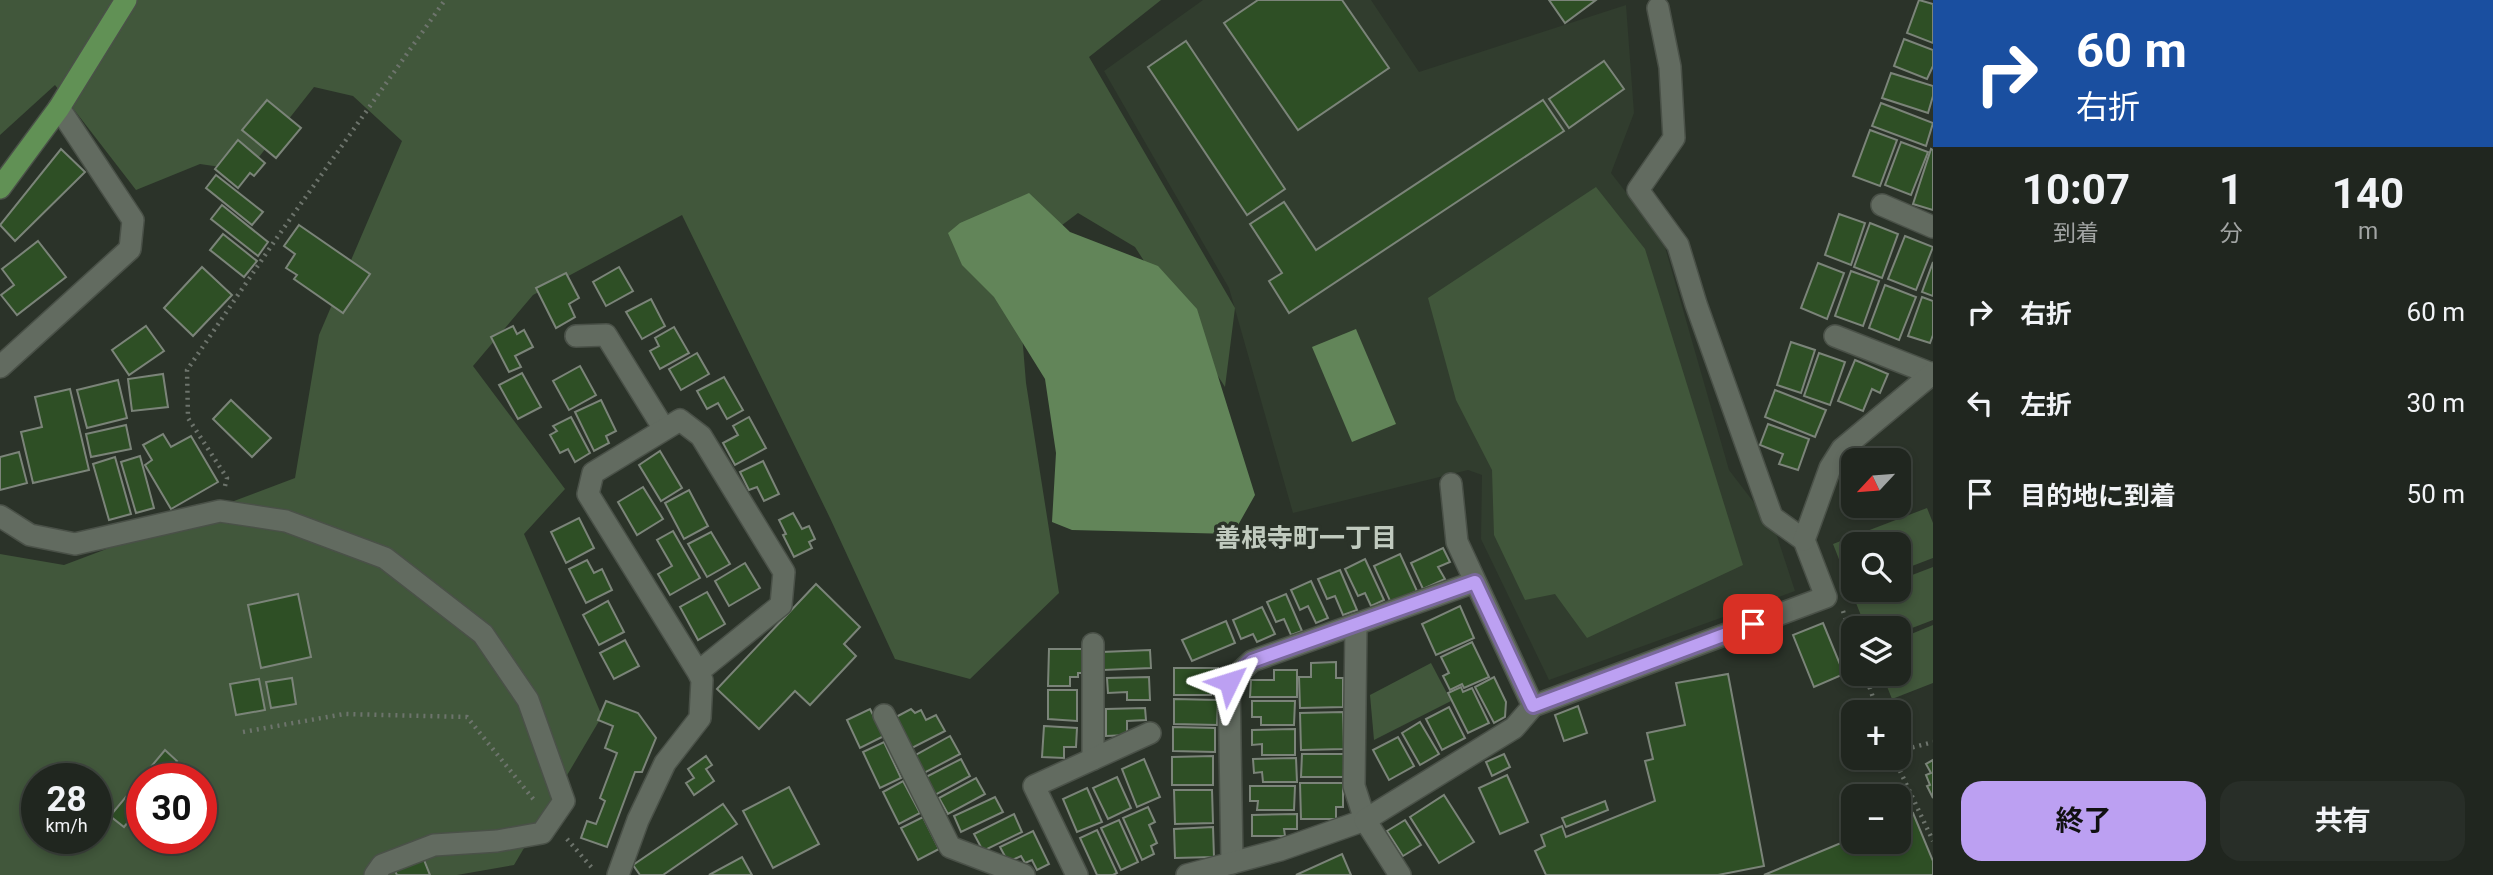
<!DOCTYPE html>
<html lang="ja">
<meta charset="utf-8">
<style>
body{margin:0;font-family:Roboto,"Noto Sans JP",sans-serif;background:#282e28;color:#f1f3f6;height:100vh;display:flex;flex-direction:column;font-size:26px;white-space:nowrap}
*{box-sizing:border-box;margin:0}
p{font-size:23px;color:#a2a5a4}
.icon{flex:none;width:38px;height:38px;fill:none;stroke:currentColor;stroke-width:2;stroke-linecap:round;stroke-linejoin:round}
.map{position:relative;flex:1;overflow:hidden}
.details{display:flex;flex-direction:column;background:#20261f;width:560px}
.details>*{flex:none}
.banner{background:#1a4fa0;color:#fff;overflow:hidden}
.needle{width:46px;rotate:244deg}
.controls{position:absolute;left:1841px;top:448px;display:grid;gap:14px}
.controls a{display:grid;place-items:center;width:70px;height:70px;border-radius:14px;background:#20261f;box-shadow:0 4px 10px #0003,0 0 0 2px #3d433d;font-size:35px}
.speed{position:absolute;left:21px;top:763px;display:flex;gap:14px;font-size:35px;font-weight:700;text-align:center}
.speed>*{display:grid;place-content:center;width:91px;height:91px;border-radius:50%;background:#20261f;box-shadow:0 4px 10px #0003,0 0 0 2px #3d433d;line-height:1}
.speed small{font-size:18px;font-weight:400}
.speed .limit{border:10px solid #d22;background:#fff;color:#111}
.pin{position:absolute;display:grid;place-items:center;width:60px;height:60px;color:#fff;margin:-30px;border-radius:14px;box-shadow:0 4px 10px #0006}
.me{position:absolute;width:77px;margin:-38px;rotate:49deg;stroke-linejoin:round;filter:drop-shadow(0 0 5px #0008)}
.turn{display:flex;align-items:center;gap:24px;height:147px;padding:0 28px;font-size:32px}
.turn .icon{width:91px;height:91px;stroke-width:2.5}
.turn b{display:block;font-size:49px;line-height:60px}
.eta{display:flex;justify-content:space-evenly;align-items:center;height:119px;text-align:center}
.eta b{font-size:42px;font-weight:700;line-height:49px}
.action{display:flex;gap:14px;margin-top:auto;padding:14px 28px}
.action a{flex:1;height:80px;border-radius:21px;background:#bca0f2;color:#111;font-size:28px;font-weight:700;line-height:80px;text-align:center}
.action a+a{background:#282e28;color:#f1f3f6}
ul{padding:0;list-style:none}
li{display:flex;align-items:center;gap:21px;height:91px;padding:0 28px}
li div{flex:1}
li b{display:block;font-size:26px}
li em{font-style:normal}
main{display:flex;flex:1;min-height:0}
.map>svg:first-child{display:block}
.built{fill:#313d2e}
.green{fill:#41573b;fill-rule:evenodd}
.water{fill:#628559}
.building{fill:#2e4f25;stroke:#7b8479;stroke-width:2}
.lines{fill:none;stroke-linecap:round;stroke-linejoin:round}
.minor-casing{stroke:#4a5148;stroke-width:24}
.major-casing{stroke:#4a5148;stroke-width:24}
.path{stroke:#6d746c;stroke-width:4.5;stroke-dasharray:2 5;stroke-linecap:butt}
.minor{stroke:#626b60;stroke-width:21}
.major{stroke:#619155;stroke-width:21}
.route-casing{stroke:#7a689d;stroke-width:18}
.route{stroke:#bca0f2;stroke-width:12}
.labels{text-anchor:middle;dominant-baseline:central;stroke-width:7;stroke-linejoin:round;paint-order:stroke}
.neighbourhood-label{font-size:26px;font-weight:bold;fill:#c1cbbf;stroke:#2b3329}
</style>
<main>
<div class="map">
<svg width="1933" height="875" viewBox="0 0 1933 875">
<rect width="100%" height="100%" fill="#2b3329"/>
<path class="built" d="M1203,0H1371L1419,72L1626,5L1634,113L1611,173L1663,240L1729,470L1775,530L1795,591L1549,680L1481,539L1482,475L1468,470L1293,513L1229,288L1104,71Z"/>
<g class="green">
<path d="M0,0H1161L1089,57L1235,308L1225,387L1135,247L1078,213L1016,260L1026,383L1059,593L970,679L895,659L830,518L682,215L533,295L473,366L565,489L524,534L602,716L514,865L457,875H0V554L64,565L295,478L319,335L402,141L353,96L314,87L248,171L200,164L136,190L55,85L0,135ZM37,779H96V838H37ZM142,779H201V838H142Z"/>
<path d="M1596,187L1645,249L1743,565L1587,638L1555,594L1525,600L1494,535L1492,470L1456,400L1428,298Z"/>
<path d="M1927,508L1933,523V558L1899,571V544H1853V589L1851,590L1833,544Z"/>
<path d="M1933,567V620L1899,633V628H1866L1854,598L1874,590H1899V580Z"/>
<path d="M1933,625V683L1892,699L1882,674H1899V639Z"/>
<path d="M1431,663L1451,701L1374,740L1370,695Z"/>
</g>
<g class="water">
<path d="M1029,193L1070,232L1158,266L1197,309L1255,495L1233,534L1072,530L1052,522L1056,453L1045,379L994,297L962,265L948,233L960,223Z"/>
<path d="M1356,329L1396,424L1352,442L1312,347Z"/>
</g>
<g class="building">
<path d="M1258,0H1342L1389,68L1298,130L1224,23Z"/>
<path d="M1549,0H1596L1565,23Z"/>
<path d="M1919,0L1933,4V43L1907,33Z"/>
<path d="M1904,39L1933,50V66L1927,79L1894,66Z"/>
<path d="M1186,41L1285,189L1247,215L1148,67Z"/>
<path d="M1604,61L1624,89L1569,128L1549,99Z"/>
<path d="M1891,73L1933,86V96L1928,113L1882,98Z"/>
<path d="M267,100L301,128L276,158L242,130Z"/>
<path d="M1543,100L1564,131L1289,313L1269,281L1282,273L1250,224L1284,202L1316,250Z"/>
<path d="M1881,103L1933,123L1926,146L1872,126Z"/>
<path d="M1870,130L1897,140L1880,186L1853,176Z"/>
<path d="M238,140L265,163L254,176L250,173L238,188L215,169Z"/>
<path d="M1901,142L1928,152L1911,195L1885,185Z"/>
<path d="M61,149L85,172L15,241L0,225Z"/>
<path d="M1931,149L1933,150V210L1913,204Z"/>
<path d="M216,175L263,212L252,225L206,188Z"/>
<path d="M222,205L268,242L258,256L211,219Z"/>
<path d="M1839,214L1865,223L1851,265L1825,255Z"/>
<path d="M1870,223L1898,234L1882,278L1854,267Z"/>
<path d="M299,225L370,274L343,313L294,279L297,275L286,268L295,254L284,246Z"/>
<path d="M223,234L257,261L244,277L210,250Z"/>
<path d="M1905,236L1933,247L1916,290L1888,279Z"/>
<path d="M38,241L66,277L17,315L1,295L14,285L2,269Z"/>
<path d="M1933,262V296L1922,292Z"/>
<path d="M1818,263L1844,273L1827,319L1801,308Z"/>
<path d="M202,267L232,295L193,336L164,308Z"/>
<path d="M619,267L633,291L606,306L593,282Z"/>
<path d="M1851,271L1879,281L1863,326L1835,316Z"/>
<path d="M566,273L579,298L569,304L575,317L556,328L536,288Z"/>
<path d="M1885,285L1916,297L1899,340L1869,328Z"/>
<path d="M1922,297L1933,301V335L1930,343L1908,336Z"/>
<path d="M651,299L665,326L642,339L626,312Z"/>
<path d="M146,326L164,351L129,375L112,350Z"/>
<path d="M513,326L517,334L524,330L533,347L515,356L521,367L509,372L491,337Z"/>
<path d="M674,327L689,353L660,369L650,351L659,346L655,338Z"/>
<path d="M1791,342L1815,350L1801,393L1777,385Z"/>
<path d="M697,353L709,374L681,390L669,369Z"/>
<path d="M1819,353L1845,362L1830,405L1804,396Z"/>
<path d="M1855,360L1888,374L1880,393L1872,389L1863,411L1838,401Z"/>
<path d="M580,366L596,395L569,410L553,381Z"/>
<path d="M522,373L541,407L518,419L499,385Z"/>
<path d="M163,374L168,407L132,411L128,379Z"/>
<path d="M724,377L743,410L727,419L718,403L707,409L697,391Z"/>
<path d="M118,380L127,418L87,428L77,390Z"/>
<path d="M70,389L89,470L33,483L21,432L42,427L35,397Z"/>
<path d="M1775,390L1826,410L1815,437L1765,417Z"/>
<path d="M231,400L271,438L252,457L213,419Z"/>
<path d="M601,400L616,431L606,436L609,443L594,451L575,412Z"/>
<path d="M571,417L590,453L575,462L568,449L560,453L550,435L557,431L553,426Z"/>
<path d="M749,417L766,448L735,465L723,443L738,435L733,426Z"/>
<path d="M1768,424L1809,439L1798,470L1779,464L1783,454L1760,445Z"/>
<path d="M126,425L131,449L91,457L86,434Z"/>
<path d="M163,434L171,447L191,436L218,482L171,509L145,465L152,460L143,445Z"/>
<path d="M660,451L682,488L661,501L639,465Z"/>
<path d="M19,452L27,483L0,490V457Z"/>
<path d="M140,456L154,508L136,513L121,462Z"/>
<path d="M115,457L131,514L109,520L93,464Z"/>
<path d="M763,461L779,494L764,501L757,487L749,490L740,472Z"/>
<path d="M643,487L663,519L637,535L618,502Z"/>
<path d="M689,490L708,526L684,539L665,503Z"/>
<path d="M793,513L802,529L809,526L815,539L809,542L812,548L794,557L783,535L786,534L779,520Z"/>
<path d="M579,518L594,548L566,563L551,532Z"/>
<path d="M673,531L700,578L670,595L658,574L672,566L657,540Z"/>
<path d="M711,532L730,564L707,577L688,544Z"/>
<path d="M1443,548L1450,562L1438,567L1445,579L1423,589L1411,563Z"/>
<path d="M1400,554L1417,591L1391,603L1374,566Z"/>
<path d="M1365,559L1384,600L1371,606L1365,593L1358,596L1345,569Z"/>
<path d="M587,560L594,573L602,569L612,590L586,603L569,569Z"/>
<path d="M745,563L760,588L729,606L715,581Z"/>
<path d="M1340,570L1357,610L1343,615L1335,596L1327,599L1318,579Z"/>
<path d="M1311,581L1328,618L1316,623L1308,606L1300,610L1291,590Z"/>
<path d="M816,584L860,627L844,644L856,656L810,705L795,691L759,729L717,689Z"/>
<path d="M707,592L725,624L698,640L680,607Z"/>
<path d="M298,594L311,657L261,668L248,605Z"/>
<path d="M1286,594L1302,631L1291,635L1284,619L1276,622L1267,602Z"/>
<path d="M608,601L624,632L599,645L583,615Z"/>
<path d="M1460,606L1474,638L1436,655L1422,624Z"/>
<path d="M1262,607L1275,634L1257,642L1253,634L1241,639L1233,620Z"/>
<path d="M1226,621L1235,643L1192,661L1182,640Z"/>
<path d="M1823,623L1844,674L1814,687L1793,635Z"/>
<path d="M625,640L639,666L614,679L600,653Z"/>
<path d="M1472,642L1489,677L1464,688L1462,684L1450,690L1443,676L1449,673L1441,657Z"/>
<path d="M1049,649H1087V673H1078V677H1070V686H1048Z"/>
<path d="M1150,650L1151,668L1103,670L1102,652Z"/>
<path d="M1336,662V678H1343V707L1300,708L1299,677H1311V663Z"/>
<path d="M1174,668H1218V683H1211V695H1174Z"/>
<path d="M1274,670H1297V697H1250L1251,680H1274Z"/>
<path d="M1728,674L1764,866L1718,875H1546L1535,851L1545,846L1541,835L1562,826L1566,837L1655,801L1645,761L1653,759L1647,733L1685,725L1676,683Z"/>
<path d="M1149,677L1150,700H1127V692L1108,693L1107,678Z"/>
<path d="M1494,677L1506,702L1505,717L1494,723L1475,687Z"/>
<path d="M292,678L296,704L271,708L266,682Z"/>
<path d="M259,679L265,710L236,715L230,684Z"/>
<path d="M1461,687L1463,692L1472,688L1489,723L1468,733L1448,693Z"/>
<path d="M1048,690H1077V721L1048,719Z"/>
<path d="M1174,699L1218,700L1217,725L1174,724Z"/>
<path d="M606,701L638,713L656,738L642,772H635L607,847L581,838L587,821L596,824L605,801L600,798L617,753L605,748L613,726L598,720Z"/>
<path d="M1252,701H1295L1294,725H1261V717H1252Z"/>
<path d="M1578,706L1587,733L1564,741L1555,715Z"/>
<path d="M1449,707L1465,738L1442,750L1426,719Z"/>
<path d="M1145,708L1146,720L1127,721V735L1106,736V709Z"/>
<path d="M870,709L884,736L860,748L847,720Z"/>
<path d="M911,709L915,713L921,710L926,720L936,715L945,731L910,749L894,718Z"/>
<path d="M1343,712L1344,749L1301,750L1300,713Z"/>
<path d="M1420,722L1439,754L1420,765L1402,733Z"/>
<path d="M1044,726L1077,728L1076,747H1064V758L1042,757Z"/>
<path d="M1173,727L1215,728V752L1173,751Z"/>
<path d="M1295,729V755H1262V744L1252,745V730Z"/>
<path d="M950,736L960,754L924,773L914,756Z"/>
<path d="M1398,737L1414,766L1389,780L1373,750Z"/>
<path d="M884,742L901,778L880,788L863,752Z"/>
<path d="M165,750L177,761L163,779H142V805L124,827L110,816Z"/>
<path d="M1302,754H1344V777H1301Z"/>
<path d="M1504,754L1510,767L1492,776L1486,762Z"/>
<path d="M706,756L712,765L706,769L714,781L694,795L686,783L694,778L688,769Z"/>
<path d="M1213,756V785H1172V757Z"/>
<path d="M1296,758L1297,782H1263L1262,772L1254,773L1253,759Z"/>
<path d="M961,759L970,776L935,795L926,777Z"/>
<path d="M1144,759L1160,797L1137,807L1122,769Z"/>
<path d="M1933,760V798L1927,786L1930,785L1926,775L1931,773L1926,764Z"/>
<path d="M1507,775L1528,822L1500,834L1479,788Z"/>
<path d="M1117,777L1131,808L1108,819L1093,788Z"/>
<path d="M976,778L985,794L948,814L939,798Z"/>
<path d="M903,781L920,813L899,824L883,792Z"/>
<path d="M1300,783H1343V807H1336V819H1301Z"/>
<path d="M1250,786H1295L1294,810H1257L1258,801H1250Z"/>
<path d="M789,787L819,844L773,868L743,811Z"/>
<path d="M1087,788L1102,822L1077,832L1063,799Z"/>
<path d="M1174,790H1212L1213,823L1175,824Z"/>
<path d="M1444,795L1474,842L1439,863L1410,817Z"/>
<path d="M995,797L1003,812L961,832L954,816Z"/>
<path d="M1605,801L1608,810L1566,827L1562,818Z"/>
<path d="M723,804L737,824L663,875H640L633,865Z"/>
<path d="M1148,807L1155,822L1149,825L1157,843L1151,846L1154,854L1142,860L1123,818Z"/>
<path d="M1913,813L1933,861V875H1764L1853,838V842H1899V819Z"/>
<path d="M1014,814L1022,832L983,851L974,834Z"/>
<path d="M1297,814V829H1284L1285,836H1252V815Z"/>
<path d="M923,817L939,849L918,860L901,828Z"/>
<path d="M1119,820L1138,862L1121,870L1101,828Z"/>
<path d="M1405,820L1421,845L1403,856L1387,831Z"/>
<path d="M1213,827L1214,857L1175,858L1174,829Z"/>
<path d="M1097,830L1117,873L1113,875H1097L1080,838Z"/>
<path d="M1033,831L1049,864L1037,870L1032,860L1025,863L1021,856L1008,862L1000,847Z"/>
<path d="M1342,854L1351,875H1296Z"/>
<path d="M422,855L430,875H397L393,867Z"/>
<path d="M742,857L752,875H709Z"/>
</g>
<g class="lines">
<defs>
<g id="minor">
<path d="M1882,205L1933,227"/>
<path d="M576,336L606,335L664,429"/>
<path d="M1835,336L1932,374"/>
<path d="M0,367L130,249L133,220L59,108"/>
<path d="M1451,484L1457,542L1533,706L1826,597L1804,540L1772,517L1696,304L1678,245L1638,190L1674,138L1670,67L1658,8"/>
<path d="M0,516L30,535L75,544L220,511L286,521L385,558L483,634L528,700L564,801L542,833L497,841L434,845L382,865L375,875"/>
<path d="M1804,540L1830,468L1842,449L1933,373"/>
<path d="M884,715L950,847L1024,875"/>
<path d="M1093,759V644"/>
<path d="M1232,863L1229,682L1252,661L1475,582"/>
<path d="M618,875L638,820L665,763L700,718L702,680L698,672L588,494L593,473L680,420L701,436L784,572L781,605L698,672"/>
<path d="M1077,875L1034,786L1150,733"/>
<path d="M1187,875L1280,850L1365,820L1354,786L1356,624"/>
<path d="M1400,875L1365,820L1514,728L1533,706"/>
</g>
<path id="major" d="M0,188L59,108L126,0"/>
</defs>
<use href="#minor" class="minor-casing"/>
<use href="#major" class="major-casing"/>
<g class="path">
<path d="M225,486L227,478L188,418L187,370L276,239L445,0"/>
<path d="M1843,611L1853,640"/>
<path d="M1865,674L1878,712"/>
<path d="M243,732L344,714L467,717L534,800"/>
<path d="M1899,751L1933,742"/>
<path d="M1894,758L1933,841"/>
<path d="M567,839L593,869"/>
</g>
<use href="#minor" class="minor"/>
<use href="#major" class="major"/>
</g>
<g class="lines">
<defs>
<path id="route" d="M1229,682L1252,661L1475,582L1533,706L1753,624"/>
</defs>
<use href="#route" class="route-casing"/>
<use href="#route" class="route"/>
</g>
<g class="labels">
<g class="neighbourhood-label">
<text x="1306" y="538">善根寺町一丁目</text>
</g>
</g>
</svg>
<div class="controls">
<a><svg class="needle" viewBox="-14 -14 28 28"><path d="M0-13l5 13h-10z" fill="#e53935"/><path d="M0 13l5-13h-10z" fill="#a2a5a4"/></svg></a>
<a><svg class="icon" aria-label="search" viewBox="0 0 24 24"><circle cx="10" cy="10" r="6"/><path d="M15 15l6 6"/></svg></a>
<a><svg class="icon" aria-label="layers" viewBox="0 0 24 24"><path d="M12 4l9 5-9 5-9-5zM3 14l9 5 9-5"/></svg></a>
<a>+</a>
<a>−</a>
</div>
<div class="speed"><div>28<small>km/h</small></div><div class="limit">30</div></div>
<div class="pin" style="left:1753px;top:624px;background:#d93025"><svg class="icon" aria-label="arrive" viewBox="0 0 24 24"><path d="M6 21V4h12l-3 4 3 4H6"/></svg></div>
<svg class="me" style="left:1229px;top:682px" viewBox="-20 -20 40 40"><path d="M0-17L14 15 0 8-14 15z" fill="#bca0f2" stroke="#fff" stroke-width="4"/></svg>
</div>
<section class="details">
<div class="banner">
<div class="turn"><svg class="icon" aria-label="right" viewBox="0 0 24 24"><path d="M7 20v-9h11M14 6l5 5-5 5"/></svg><div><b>60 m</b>右折</div></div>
</div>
<div class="eta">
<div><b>10:07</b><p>到着</p></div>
<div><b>1</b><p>分</p></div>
<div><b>140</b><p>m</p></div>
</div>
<ul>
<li><svg class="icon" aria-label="right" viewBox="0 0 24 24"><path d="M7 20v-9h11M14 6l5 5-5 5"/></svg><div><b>右折</b></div><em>60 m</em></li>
<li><svg class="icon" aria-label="left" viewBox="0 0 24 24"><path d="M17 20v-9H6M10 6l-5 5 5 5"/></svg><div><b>左折</b></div><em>30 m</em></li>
<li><svg class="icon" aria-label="arrive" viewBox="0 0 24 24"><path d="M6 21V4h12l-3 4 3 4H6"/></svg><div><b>目的地に到着</b></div><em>50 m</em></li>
</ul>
<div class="action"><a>終了</a><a>共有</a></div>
</section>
</main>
